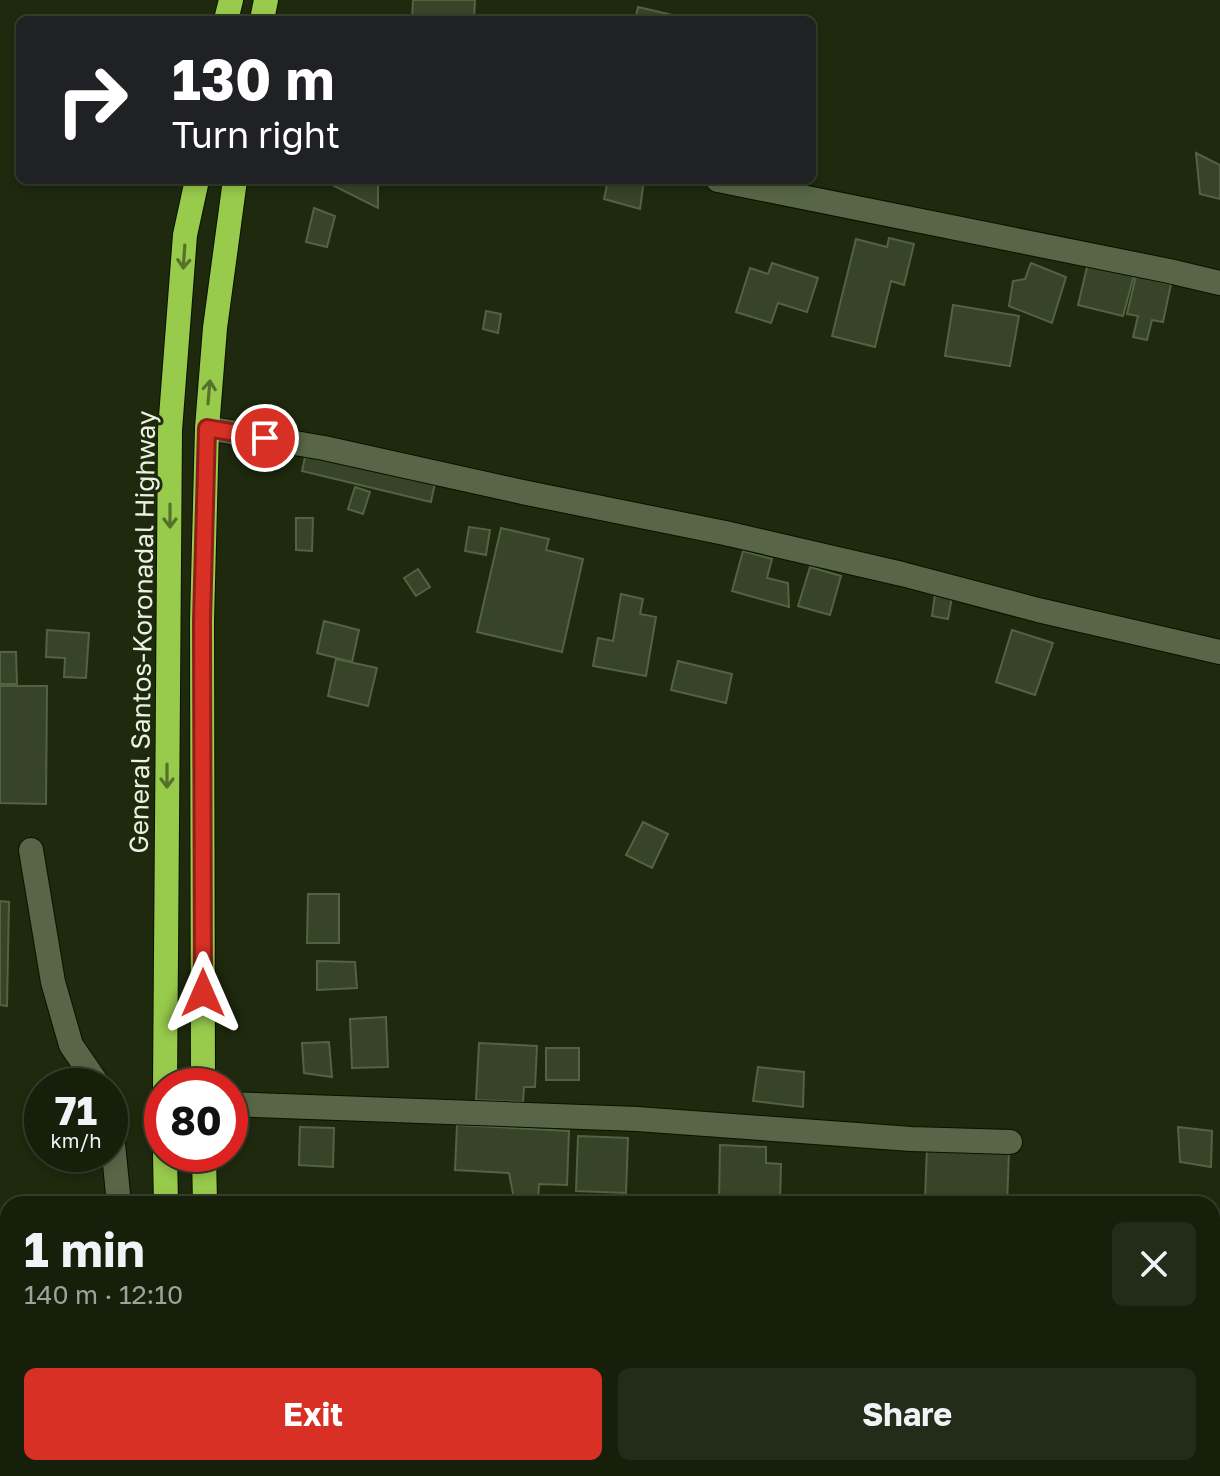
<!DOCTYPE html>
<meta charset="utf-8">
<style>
body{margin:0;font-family:"Golos Text",sans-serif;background:#232c18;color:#f1f3f6;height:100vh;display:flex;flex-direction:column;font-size:30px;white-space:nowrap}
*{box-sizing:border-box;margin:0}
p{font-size:26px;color:#9ea29c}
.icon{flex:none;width:44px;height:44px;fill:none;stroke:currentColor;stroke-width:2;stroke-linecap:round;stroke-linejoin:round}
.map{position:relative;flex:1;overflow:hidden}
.drawer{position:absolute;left:0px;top:1196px;width:1220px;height:280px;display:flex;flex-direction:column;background:#161f0a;border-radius:24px 24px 0 0;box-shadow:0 4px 12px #0003,0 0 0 2px #353d2b}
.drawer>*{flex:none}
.guide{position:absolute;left:16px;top:16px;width:800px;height:168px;border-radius:12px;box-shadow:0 4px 12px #0003,0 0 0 2px #353d2b;background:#202124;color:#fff;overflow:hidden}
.speed{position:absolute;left:24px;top:1068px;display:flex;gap:16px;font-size:40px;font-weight:700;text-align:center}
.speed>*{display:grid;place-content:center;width:104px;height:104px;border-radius:50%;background:#161f0a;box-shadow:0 4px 12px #0003,0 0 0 2px #353d2b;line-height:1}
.speed small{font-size:20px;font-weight:400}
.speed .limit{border:12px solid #d22;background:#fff;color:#111}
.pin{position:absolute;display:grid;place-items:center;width:68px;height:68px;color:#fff;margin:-34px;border:4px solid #fff;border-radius:50%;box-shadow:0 2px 8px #0007}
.me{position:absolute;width:88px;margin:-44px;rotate:0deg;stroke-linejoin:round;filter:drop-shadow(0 0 6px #0008)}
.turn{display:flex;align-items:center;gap:28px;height:168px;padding:0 24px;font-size:36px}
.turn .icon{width:104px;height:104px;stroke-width:2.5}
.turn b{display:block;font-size:56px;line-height:68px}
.round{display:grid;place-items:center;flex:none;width:84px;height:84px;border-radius:12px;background:#232c18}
.overview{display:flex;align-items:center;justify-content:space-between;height:136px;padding:0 24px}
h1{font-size:48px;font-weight:700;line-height:60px}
.action{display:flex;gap:16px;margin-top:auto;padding:16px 24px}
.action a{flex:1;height:92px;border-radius:12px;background:#d93025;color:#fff;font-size:32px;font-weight:700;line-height:92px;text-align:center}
.action a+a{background:#232c18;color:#f1f3f6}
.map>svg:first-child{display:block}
.building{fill:#374427;stroke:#546244;stroke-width:2}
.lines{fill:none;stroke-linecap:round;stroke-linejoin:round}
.minor-casing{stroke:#081200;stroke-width:26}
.highway-casing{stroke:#081200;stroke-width:26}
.minor{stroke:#586647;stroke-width:24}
.highway{stroke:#98ca4c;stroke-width:24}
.oneway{stroke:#55712a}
.route-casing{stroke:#8d1f18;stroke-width:20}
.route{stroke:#d93025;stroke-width:14}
.labels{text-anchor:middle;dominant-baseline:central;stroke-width:6;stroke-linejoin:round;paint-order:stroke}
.street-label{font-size:26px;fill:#eaf2e1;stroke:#1e290e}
</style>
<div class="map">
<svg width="1220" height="1476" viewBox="0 0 1220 1476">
<rect width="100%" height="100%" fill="#1e290e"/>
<g class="building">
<path d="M413,0H475L474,20H412Z"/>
<path d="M638,7L694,20H635Z"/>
<path d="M1196,153L1220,165V199L1200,194Z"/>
<path d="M335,180H378V208L334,186Z"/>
<path d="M608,180H644L640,209L604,199Z"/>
<path d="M314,208L335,216L327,247L306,242Z"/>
<path d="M889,238L914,244L904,285L891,281L875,347L832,336L856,239L887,247Z"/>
<path d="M772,263L818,278L807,312L778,303L771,323L736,312L750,268L768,274Z"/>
<path d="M1031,263L1066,277L1052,323L1009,306L1013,281L1025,279Z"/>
<path d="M1088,263L1134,275L1123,316L1078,305Z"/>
<path d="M1136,276L1171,284L1163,322L1152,320L1147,340L1133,337L1138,316L1127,314Z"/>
<path d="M953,305L1019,316L1010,366L945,356Z"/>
<path d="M486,311L501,314L498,333L483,329Z"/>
<path d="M306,452L435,483L431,502L302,471Z"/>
<path d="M355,487L370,492L363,514L348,509Z"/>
<path d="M296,518H313L312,551L296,550Z"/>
<path d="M469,527L490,530L486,555L465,551Z"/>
<path d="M501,528L549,539L546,550L583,559L562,652L477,632Z"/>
<path d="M743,551L772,559L767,578L788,583L789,607L732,591Z"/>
<path d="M810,567L841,576L830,615L798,606Z"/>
<path d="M418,569L430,587L416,596L404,578Z"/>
<path d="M621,594L643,599L640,614L656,617L646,676L593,666L598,638L613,641Z"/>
<path d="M935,594L952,597L948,619L932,616Z"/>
<path d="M324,621L359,630L352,662L317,653Z"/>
<path d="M47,630L89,633L86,678L64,677L65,658L46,657Z"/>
<path d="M1012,630L1053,643L1035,695L996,682Z"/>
<path d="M0,652H16L17,684H0Z"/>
<path d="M336,659L377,668L368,706L328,696Z"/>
<path d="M678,661L732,674L726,703L671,690Z"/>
<path d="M0,686H47L46,804L0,803Z"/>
<path d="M643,822L668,834L652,868L626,855Z"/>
<path d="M308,894H339V943H307Z"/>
<path d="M0,901L9,902L7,1006L0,1005Z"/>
<path d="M317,961L355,962L357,988L317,990Z"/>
<path d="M386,1017L388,1067L352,1068L350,1019Z"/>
<path d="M329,1042L332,1077L304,1073L302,1043Z"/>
<path d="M479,1043L537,1046L535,1087H524L523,1102L476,1100Z"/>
<rect x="546" y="1048" width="33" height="32"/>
<path d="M758,1067L804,1072L803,1107L753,1101Z"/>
<path d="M457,1125L569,1131L567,1185L539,1184L538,1204H515L509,1173L455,1170Z"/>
<path d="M300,1127L334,1128L333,1167L299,1165Z"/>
<path d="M1178,1127L1212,1131L1211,1167L1180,1162Z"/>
<path d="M578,1136L628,1138L626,1193L576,1191Z"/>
<path d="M720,1145L766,1147V1163L781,1164L780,1203L719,1202Z"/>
<path d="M927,1146L1009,1151L1007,1204L925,1200Z"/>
<path d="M1212,1372L1220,1373V1404L1212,1402Z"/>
</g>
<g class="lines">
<defs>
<g id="minor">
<path d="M718,180L1169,271L1220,283"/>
<path d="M207,428L324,448L527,493L725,533L902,574L1038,610L1220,652"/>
<path d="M31,850L53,982L71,1045L99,1086"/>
<path d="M230,1104L637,1119L911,1139L1010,1142"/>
<path d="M110,1114L119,1204"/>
<path d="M0,1389H8"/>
</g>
<g id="highway">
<path d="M226,20L231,0"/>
<path d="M262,20L266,0"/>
<path d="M165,1086L170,430L185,235L197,180"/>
<path d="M203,1086L202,621L207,428L215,328L235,180"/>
<path d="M165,1154L166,1204"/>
<path d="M204,1154L205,1204"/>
<path d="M171,1468V1476"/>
<path d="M205,1468V1476"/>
</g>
</defs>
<use href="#minor" class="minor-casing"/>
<use href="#highway" class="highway-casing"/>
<use href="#minor" class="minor"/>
<use href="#highway" class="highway"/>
</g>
<defs><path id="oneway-shaft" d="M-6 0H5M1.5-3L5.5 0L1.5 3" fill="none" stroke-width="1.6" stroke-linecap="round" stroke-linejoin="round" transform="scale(2)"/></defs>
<g class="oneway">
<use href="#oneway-shaft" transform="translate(184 257) rotate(94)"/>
<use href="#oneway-shaft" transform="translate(209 392) rotate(-85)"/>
<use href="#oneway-shaft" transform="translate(170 516) rotate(90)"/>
<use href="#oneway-shaft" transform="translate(167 776) rotate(90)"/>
</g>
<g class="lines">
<defs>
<path id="route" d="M203,993L202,621L207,428L265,438"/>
</defs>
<use href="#route" class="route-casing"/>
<use href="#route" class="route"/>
</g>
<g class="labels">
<g class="street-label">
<text transform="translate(142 632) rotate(-89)">General Santos-Koronadal Highway</text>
</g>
</g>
</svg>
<div class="speed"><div>71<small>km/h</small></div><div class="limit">80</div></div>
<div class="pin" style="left:265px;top:438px;background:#d93025"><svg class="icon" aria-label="arrive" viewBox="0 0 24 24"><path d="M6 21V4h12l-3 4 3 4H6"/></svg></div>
<svg class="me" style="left:203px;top:993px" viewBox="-20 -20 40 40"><path d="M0-17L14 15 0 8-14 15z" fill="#d93025" stroke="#fff" stroke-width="4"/></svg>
<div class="guide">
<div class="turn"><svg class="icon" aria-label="right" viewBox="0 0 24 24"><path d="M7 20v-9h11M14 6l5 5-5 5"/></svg><div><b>130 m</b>Turn right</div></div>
</div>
<section class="drawer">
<div class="overview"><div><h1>1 min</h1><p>140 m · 12:10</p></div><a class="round"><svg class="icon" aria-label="close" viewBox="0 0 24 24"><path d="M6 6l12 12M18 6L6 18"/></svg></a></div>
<div class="action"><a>Exit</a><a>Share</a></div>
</section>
</div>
